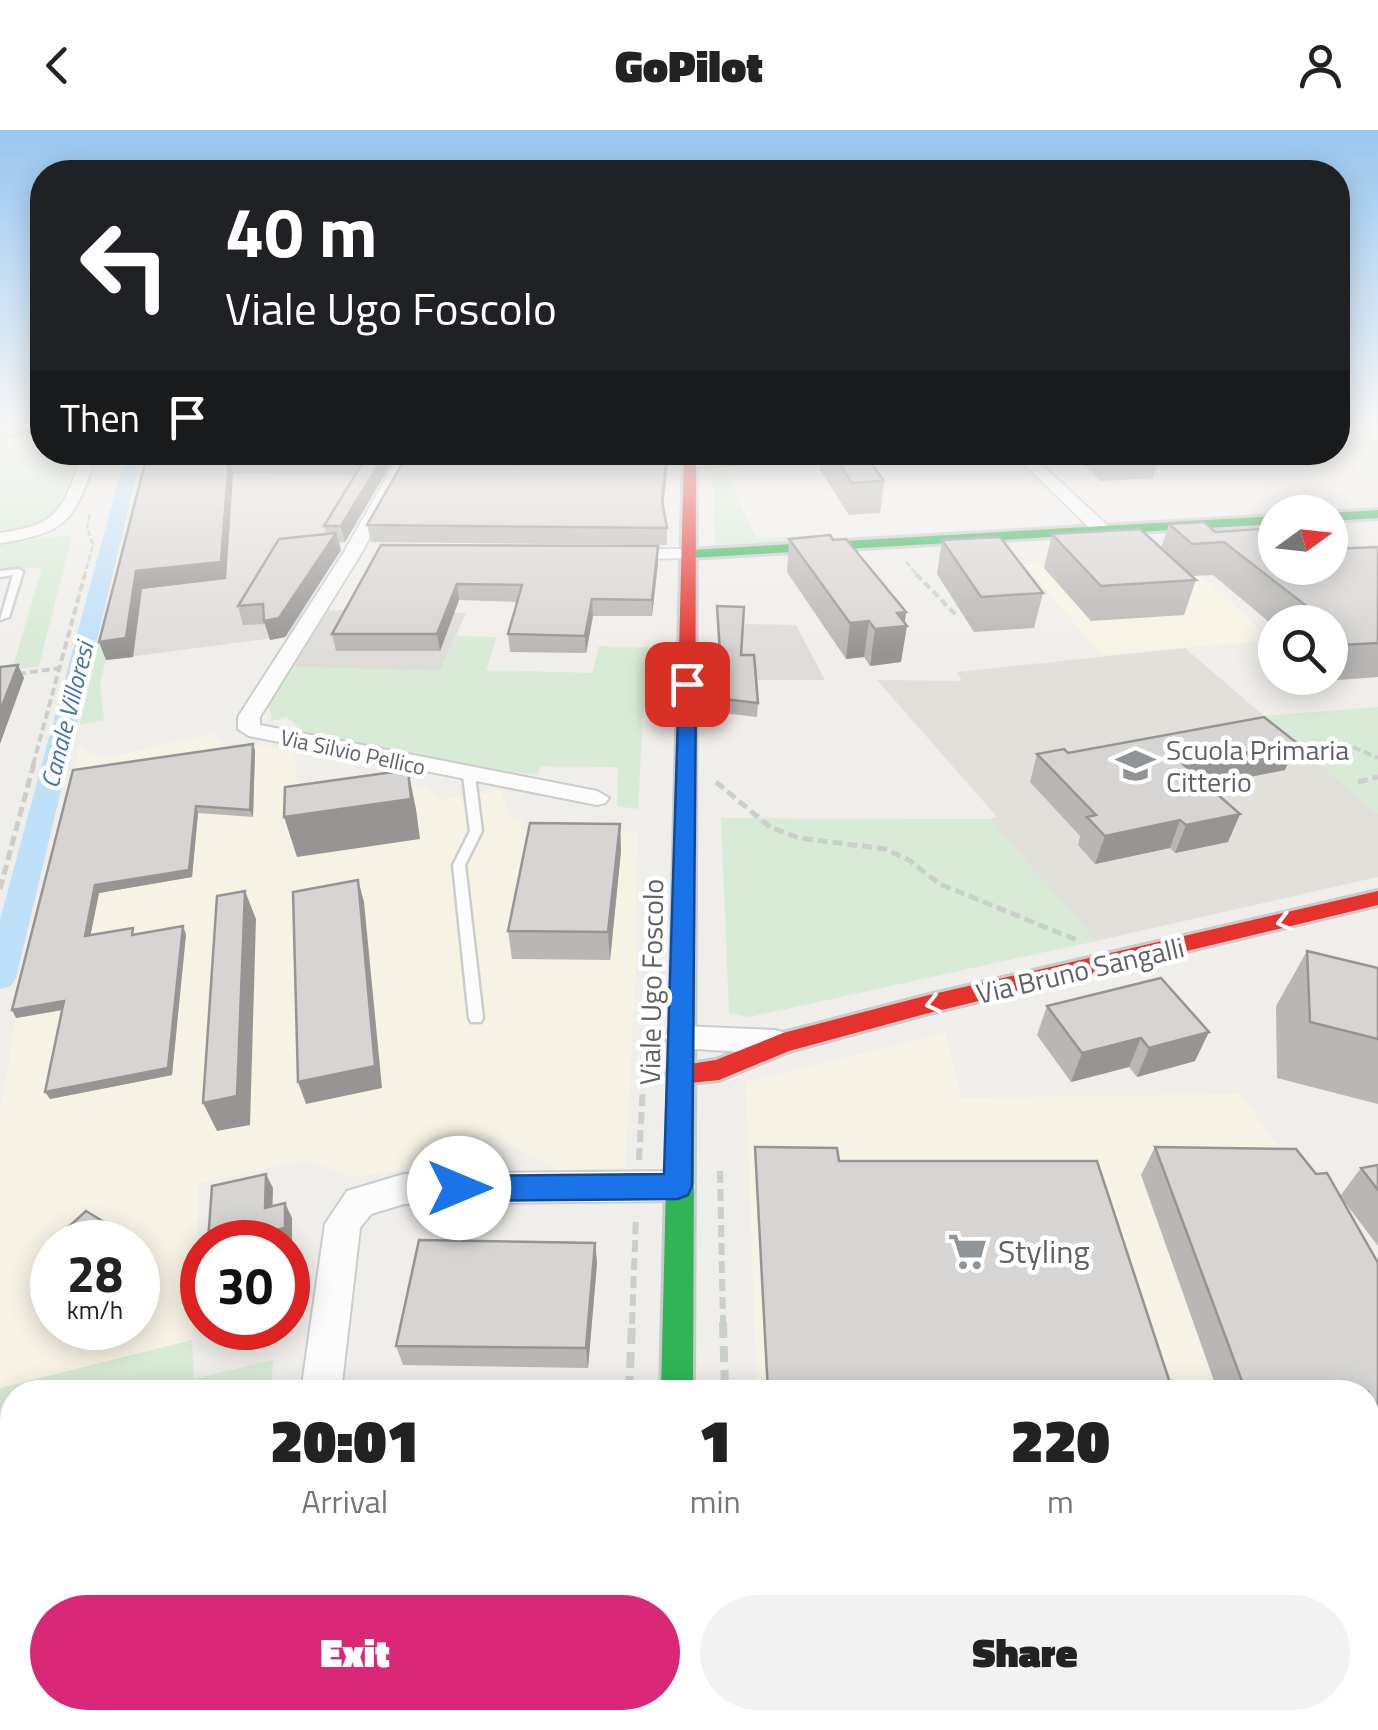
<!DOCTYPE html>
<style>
body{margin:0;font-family:"Titillium Web",sans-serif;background:#f2f2f2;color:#222;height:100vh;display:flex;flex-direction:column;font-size:38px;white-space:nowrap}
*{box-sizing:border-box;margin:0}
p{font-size:32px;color:#767676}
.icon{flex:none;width:55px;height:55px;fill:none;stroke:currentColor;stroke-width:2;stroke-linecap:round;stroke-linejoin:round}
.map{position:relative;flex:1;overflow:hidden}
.sheet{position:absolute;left:0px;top:1250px;width:1380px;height:350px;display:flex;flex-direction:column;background:#fff;border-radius:40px 40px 0 0;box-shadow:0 5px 25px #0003}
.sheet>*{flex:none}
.top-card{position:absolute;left:30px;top:30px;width:1320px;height:305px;border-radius:40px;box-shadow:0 5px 25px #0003;background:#202124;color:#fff;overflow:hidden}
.needle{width:65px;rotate:75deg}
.controls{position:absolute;left:1258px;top:365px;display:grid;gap:20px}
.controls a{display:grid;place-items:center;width:90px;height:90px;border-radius:50%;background:#fff;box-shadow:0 5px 25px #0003;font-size:50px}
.speed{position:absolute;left:30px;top:1090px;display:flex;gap:20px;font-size:50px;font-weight:700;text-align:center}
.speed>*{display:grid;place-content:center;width:130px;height:130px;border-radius:50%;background:#fff;box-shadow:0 5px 25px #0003;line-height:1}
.speed small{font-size:25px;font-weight:400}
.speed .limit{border:15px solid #d22;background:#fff;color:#111}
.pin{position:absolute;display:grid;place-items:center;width:85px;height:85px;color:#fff;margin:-42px;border-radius:20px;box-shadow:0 5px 15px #0006}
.me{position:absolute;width:110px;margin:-55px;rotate:90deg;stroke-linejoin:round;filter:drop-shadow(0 0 8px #0008)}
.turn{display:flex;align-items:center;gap:35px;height:210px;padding:0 30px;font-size:45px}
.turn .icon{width:130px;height:130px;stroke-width:2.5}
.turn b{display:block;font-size:70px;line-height:85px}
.then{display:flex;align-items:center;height:95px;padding:0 30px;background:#0003;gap:20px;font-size:38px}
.eta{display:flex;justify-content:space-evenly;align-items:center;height:170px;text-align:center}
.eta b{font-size:60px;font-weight:800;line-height:70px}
.action{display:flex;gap:20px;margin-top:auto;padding:20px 30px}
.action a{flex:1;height:115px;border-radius:60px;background:#db2777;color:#fff;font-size:40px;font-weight:800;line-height:115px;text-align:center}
.action a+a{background:#f2f2f2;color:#222}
header{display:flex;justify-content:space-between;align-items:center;height:130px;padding:0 30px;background:#fff;font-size:45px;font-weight:800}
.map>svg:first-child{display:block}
.commercial{fill:#f7f3e4;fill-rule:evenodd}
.industrial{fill:#dfddda}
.education{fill:#e2e0da}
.green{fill:#d8ebd6}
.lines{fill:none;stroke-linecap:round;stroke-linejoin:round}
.canal{fill:#bfe0f9;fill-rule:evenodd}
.lane-casing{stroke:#cbcccc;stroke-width:5}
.street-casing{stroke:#cbcccc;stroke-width:4}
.fast-casing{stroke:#cacacb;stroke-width:6}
.jam-casing{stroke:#cacacb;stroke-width:6}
.path-far4{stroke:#cacfcc;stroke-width:2.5;stroke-dasharray:6 2.5;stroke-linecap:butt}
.path-far3{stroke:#cacfcc;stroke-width:4;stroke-dasharray:8 4;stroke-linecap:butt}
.path-far2{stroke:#cacfcc;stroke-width:5;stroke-dasharray:10 5;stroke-linecap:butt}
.path-far1{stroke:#cacfcc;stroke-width:6;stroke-dasharray:12 6;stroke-linecap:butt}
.path{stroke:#cacfcc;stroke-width:8;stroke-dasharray:16 8;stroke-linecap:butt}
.lane{fill:#fdfcfc;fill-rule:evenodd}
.street{fill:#fdfcfc;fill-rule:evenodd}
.fast{fill:#30b455;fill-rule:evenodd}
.jam{fill:#e5322d;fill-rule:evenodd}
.wall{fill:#b8b7b5}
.shaded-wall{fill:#969594}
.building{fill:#d6d5d3;stroke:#969594;stroke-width:2.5}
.oneway{stroke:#fff}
.route{fill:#1a73e8;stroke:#114b97;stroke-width:2.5}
.labels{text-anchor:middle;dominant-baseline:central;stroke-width:9;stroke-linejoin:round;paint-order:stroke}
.far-street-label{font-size:22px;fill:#5f6368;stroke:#fff}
.far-water-label{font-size:25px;font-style:italic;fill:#4174aa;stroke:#fff}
.poi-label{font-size:28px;fill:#5f6368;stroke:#fff;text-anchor:start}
.street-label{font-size:28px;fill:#5f6368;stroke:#fff}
.near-poi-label{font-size:32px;fill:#5f6368;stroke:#fff;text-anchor:start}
</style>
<header><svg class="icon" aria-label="back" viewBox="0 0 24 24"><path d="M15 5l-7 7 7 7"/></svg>GoPilot<svg class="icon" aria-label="person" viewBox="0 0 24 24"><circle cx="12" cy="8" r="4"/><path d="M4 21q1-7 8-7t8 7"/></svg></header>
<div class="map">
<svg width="1378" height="1600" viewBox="0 0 1378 1600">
<rect width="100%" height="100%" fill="#efeeea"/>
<g class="commercial">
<path d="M1159,426L1186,431L1272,510L1102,525L1024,435Z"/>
<path d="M213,603L226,617L264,615L294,624L300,668L427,656L439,670L501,660L510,689L523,691L521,700L637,702L636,836L625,1038L558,1040L491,1005L427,1037L352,1047L305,1030L199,1053L192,1210L0,1258V983L16,888L76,647L78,616L103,629ZM52,1112H138V1198H52Z"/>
<path d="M946,903L961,968L1240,964L1378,1154V1519H1368V1262H757L746,952Z"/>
<path d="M767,1588H1245L1251,1600H767Z"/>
</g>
<g class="industrial">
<path d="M154,333L387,335L289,506L106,530Z"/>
<path d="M328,480L466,483L440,541L291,537Z"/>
<path d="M743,494L796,495L825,550H721L717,502L742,503Z"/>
</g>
<path class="education" d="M1185,518L1378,684V747L1096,811L989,689L997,687L877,550L962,551L957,542Z"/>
<g class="green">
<path d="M1338,300H1349L1378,314V339L1338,318Z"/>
<path d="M42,308V322L79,323L54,391L0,402V311Z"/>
<path d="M144,323H157L100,553L104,591L80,594Z"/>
<path d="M724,339L756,408L804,406L808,413L715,418L713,340Z"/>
<path d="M72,405L39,536L12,540L42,437L0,441V414Z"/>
<path d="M456,506L497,507L486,540L592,543L599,516L654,517L643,582L638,679L617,676L618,637L540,636L538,645L445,634L310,609L287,587L272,591L268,571L291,537L440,541Z"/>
<path d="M1378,577V684L1265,586Z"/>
<path d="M721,688L989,689L1096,811L749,887L729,883Z"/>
<path d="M192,1210L194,1249L273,1230L271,1262H12V1588H247V1600H0V1258Z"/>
</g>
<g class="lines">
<path class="canal" d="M126,322H142L16,848L11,856L0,859V790Z"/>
<defs>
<g id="lane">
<path d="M503,322H510L518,347L511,345Z"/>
<path d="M19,439L23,442L9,487L0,490L13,445L0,447V441Z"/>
<path d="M469,643L475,646L482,701L465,735L483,888L481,892H471L469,888L453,735L470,701L463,646Z"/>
</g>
<g id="street">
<path d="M1353,299L1378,303V312L1355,302Z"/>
<path d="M83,322H97C76,387 71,403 0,413V403C62,395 63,377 83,322Z"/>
<path d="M401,322H415L362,422L260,587V595L597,661L609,668L605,673L597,675L249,606L238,599V587L344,422Z"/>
<path d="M801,322H883L690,338L683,334L690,330Z"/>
<path d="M1012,322H1028L1109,397V405H1097Z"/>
<path d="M690,419L696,420V428L621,429L612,424L621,419Z"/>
<path d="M680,896L776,900L787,904L791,912L787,920L776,924L680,918L669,915L665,907L669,899Z"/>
<path d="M678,1041L690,1046L695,1056L690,1066L678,1071L404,1074L371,1084L360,1098L341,1262H301L325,1094L347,1061L404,1044Z"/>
<path d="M259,1588H309L306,1600H256Z"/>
</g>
<g id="fast">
<path d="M1378,380V388L1330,391V383Z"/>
<path d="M1275,386V394L690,428L683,424L690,420Z"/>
<path d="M684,757L695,764L693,1262H661L673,764Z"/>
<rect x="655" y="1588" width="40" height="12"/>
</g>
<g id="jam">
<path d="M684,322H696L695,764L684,771L673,764Z"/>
<path d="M1378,761V775L925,884L789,921L719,950L680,954L671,951L667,944L671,937L716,930L783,903L925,866Z"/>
</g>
</defs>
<use href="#lane" class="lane-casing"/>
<use href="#street" class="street-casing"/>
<use href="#fast" class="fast-casing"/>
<use href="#jam" class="jam-casing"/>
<g class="path-far4">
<path d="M906,432L919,447"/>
<path d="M84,447L93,415L87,397L90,382"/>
</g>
<g class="path-far3">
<path d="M916,444L957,486"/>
<path d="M18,544L60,538"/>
<path d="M1342,612L1378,628"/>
<path d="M33,635L85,444"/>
</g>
<g class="path-far2">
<path d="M716,652L770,697L799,708L885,719L909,730L940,754L1079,811"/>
<path d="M1358,652L1378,647"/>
<path d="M0,759L34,633"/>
</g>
<g class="path-far1">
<path d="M639,1030L643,956"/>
<path d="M720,1041L723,1194"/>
<path d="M632,1194L636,1086"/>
</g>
<g class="path">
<path d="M723,1192L725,1262"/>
<path d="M629,1262L632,1192"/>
<path d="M731,1588V1600"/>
<path d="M615,1600L616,1588"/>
</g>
<use href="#lane" class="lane"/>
<use href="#street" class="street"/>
<use href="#fast" class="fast"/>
<use href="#jam" class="jam"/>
</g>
<g class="wall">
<path d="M148,322H398L345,412H339L341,420L285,507L270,510L265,494L243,495L238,476L326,404L324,396L356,345L233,344L226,449L142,459L133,527L106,530Z"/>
<path d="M516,322H597L599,326L607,328L604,322H669L663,377L667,398V415L371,412L367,395L417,325L506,331L518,335Z"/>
<path d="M822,322H863L884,351L880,383L849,385L820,340Z"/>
<path d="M1069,322H1155L1159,326L1153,348L1101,351Z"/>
<path d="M1169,394L1215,402L1275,438L1378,417V547L1325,551L1321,548H1330V492H1275V497L1213,445L1192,446L1196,450L1184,485L1091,491L1044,438L1052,404L1161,418Z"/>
<path d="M789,409L833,410L906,482L901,532L870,536L864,527L846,529L787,442Z"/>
<path d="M942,410L1043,463L1034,498L974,502L937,444Z"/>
<path d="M381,415L658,416V433L652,486H593L586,523L510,522L508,504L517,472L459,470L440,521H336L332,504Z"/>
<path d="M717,476L741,525L758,573L757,587L723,583Z"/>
<path d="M253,614L255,621L253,687L198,683L192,747L99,763L90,805L186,804L172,945L50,969L62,880L16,888L73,640Z"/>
<path d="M1068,623L1285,640L1208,655L1240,684L1228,712L1175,723L1170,718L1095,734L1078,715L1080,706L1030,652L1037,624Z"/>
<path d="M620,694L621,721L610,830L512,829L508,801Z"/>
<path d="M1307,821L1378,838V974L1277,948L1276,876Z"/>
<path d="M1161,848L1195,931L1137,947L1129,937L1071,952L1037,905L1047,876Z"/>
<path d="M755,1017L839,1031L1173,1262H767Z"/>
<path d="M1155,1017L1378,1133V1299H1368V1262H1218L1141,1045Z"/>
<path d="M1378,1035V1116L1340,1066L1361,1038Z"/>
<path d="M595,1113L597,1133L588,1238L403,1235L396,1216Z"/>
</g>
<g class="shaded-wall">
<path d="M0,299H42V305L0,309Z"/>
<path d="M386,322H398L345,412L341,396Z"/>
<path d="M667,322H669L662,386V370Z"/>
<path d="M229,329L233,344L226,449L142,459L133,527L106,530L99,512L136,441Z"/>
<path d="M336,403L341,420L285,507L270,510L264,491Z"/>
<path d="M658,416V433L652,486V470Z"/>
<path d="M457,454L459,470L440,521L437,504Z"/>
<path d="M592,469L593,486L586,523L585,506Z"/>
<path d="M906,482L904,496H907L901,532L870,536L875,499L897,483Z"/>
<path d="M869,491L864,527L846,529L850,493Z"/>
<path d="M18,535L24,548L0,614V581Z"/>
<path d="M1297,613L1285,640L1174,662L1184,635Z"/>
<path d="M253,614L255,621L253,687L250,680Z"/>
<path d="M408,640L416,679L420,709L297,727L284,687Z"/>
<path d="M196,676L198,683L192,747L99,763L89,813L85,806L95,755Z"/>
<path d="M1240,684L1228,712L1175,723L1186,695Z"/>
<path d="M1180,690L1170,718L1095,734L1105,706Z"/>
<path d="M620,694L621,721L610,830L608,802Z"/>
<path d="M358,750L364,772L382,958L306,974L298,952Z"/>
<path d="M245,761L256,789L250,995L217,1001L203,973Z"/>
<path d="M183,796L186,804L172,945L50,969L45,962Z"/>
<path d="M64,871L68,879L16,888L12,880Z"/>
<path d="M1209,902L1195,931L1137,947L1149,918Z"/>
<path d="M1141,908L1129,937L1071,952L1082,923Z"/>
<path d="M266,1044L273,1058L272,1092L265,1078Z"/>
<path d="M285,1073L292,1088V1112H219Z"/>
<path d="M122,1103L128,1112H112Z"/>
<path d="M595,1113L597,1133L588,1238L586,1218Z"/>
</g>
<g class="building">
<path d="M148,322H386L341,396H324L365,329H229L221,432L136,441L126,508L99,512Z"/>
<path d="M439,322H503L506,331L518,335L517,322H597L599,326L608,328L611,322H667L662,370L667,398L367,395L406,327Z"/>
<path d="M832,322H863L884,351L852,353Z"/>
<path d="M1100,322H1155L1159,326L1107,328Z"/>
<path d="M1204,392L1215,402L1275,398V438H1330V419L1378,417V513L1341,515L1330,505V492H1327L1224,412L1192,414L1169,394Z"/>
<path d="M1140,399L1196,450L1101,456L1052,404Z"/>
<path d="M336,403L279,488L264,491L263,474L238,476L279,409Z"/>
<path d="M830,405L833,410L846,409L906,482L897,483L907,496L875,499L869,491L850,493L789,409Z"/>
<path d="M1000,407L1043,463L981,467L942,410Z"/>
<path d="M381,415L658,416L652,470L592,469L585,506L508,504L522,455L457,454L437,504H332Z"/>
<path d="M717,476L744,477L741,525H754L758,573L723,569Z"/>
<path d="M18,535L0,581V537Z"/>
<path d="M1264,587L1297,613L1184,635L1240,684L1186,695L1180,690L1105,706L1087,687L1096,685L1037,624L1064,619L1068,623Z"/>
<path d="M253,614L250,680L196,676L189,740L95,755L85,806L133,798L132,805L183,796L168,938L45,962L64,871L12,880L73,640Z"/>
<path d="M408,640L411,669L284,687L285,657Z"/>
<path d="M530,693L620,694L608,802L508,801Z"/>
<path d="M358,750L375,936L298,952L293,762Z"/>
<path d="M245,761L237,966L203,973L217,766Z"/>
<path d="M1307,821L1378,838V909L1310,892Z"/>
<path d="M1161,848L1209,902L1149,918L1141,908L1082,923L1047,876Z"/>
<path d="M755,1017L837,1018L839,1031H1097L1173,1262H768Z"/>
<path d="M1155,1017L1296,1019L1316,1044L1327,1043L1378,1133V1275H1368V1262H1246Z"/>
<path d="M1378,1035V1060L1361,1038Z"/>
<path d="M266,1044L265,1078L285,1073V1098L219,1112H208L212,1056Z"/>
<path d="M86,1081L122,1103L112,1112H52V1128L42,1121Z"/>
<path d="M419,1110L595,1113L586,1218L396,1216Z"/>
</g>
<defs><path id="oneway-chevron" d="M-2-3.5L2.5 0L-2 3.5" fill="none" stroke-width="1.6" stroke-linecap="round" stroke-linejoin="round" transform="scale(2.5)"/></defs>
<g class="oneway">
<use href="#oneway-chevron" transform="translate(1284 792) rotate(166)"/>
<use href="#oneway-chevron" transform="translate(933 874) rotate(167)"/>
</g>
<linearGradient id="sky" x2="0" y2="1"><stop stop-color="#97c6ef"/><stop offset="0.57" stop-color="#f8f7f6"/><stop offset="1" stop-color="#f8f7f6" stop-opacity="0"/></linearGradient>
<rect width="1378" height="523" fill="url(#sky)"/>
<path class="route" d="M687,549L696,554L692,1056L688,1065L678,1069L459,1071L449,1067L445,1058L449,1050L459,1046L664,1044L679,554Z"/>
<defs>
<symbol id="school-bare" viewBox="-9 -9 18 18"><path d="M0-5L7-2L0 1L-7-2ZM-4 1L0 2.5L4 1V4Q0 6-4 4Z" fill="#919496" stroke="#fff" stroke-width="2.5" paint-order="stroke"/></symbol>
<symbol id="supermarket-bare" viewBox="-9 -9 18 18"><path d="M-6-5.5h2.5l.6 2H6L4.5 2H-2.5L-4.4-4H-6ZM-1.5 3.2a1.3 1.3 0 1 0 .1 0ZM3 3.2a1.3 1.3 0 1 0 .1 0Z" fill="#919496" stroke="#fff" stroke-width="2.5" paint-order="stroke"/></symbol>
</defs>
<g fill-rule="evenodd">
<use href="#school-bare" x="1108" y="608" width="55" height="55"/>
<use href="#supermarket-bare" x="940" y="1094" width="55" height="55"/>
</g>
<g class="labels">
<g class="far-street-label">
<text transform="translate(353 622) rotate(12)">Via Silvio Pellico</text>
</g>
<g class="far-water-label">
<text transform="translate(67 585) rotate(-76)">Canale Villoresi</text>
</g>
<g class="poi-label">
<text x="1166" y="619">Scuola Primaria<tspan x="1166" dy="32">Citterio</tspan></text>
</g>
<g class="street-label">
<text transform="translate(1080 840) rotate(-13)">Via Bruno Sangalli</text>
<text transform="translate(651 852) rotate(-89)">Viale Ugo Foscolo</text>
</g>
<g class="near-poi-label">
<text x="998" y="1121">Styling</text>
</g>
</g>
</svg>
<div class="controls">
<a><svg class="needle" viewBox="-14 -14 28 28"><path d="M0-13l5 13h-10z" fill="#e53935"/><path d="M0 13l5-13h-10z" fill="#767676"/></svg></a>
<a><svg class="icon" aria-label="search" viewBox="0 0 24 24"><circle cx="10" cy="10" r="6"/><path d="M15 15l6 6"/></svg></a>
</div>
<div class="speed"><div>28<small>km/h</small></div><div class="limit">30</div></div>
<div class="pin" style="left:687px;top:554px;background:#d93025"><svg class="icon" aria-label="arrive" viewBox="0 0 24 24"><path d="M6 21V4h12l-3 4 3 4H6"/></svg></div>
<svg class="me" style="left:459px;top:1058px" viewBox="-20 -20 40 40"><circle r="19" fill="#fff"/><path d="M0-13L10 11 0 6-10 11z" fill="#1a73e8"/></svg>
<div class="top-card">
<div class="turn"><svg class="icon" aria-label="left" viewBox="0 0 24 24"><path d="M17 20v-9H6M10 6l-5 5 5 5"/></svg><div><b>40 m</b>Viale Ugo Foscolo</div></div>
<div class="then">Then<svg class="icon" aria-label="arrive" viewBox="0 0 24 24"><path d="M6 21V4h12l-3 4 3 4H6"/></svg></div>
</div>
<section class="sheet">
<div class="eta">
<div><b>20:01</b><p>Arrival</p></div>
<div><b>1</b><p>min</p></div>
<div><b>220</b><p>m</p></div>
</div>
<div class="action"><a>Exit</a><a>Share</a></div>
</section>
</div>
